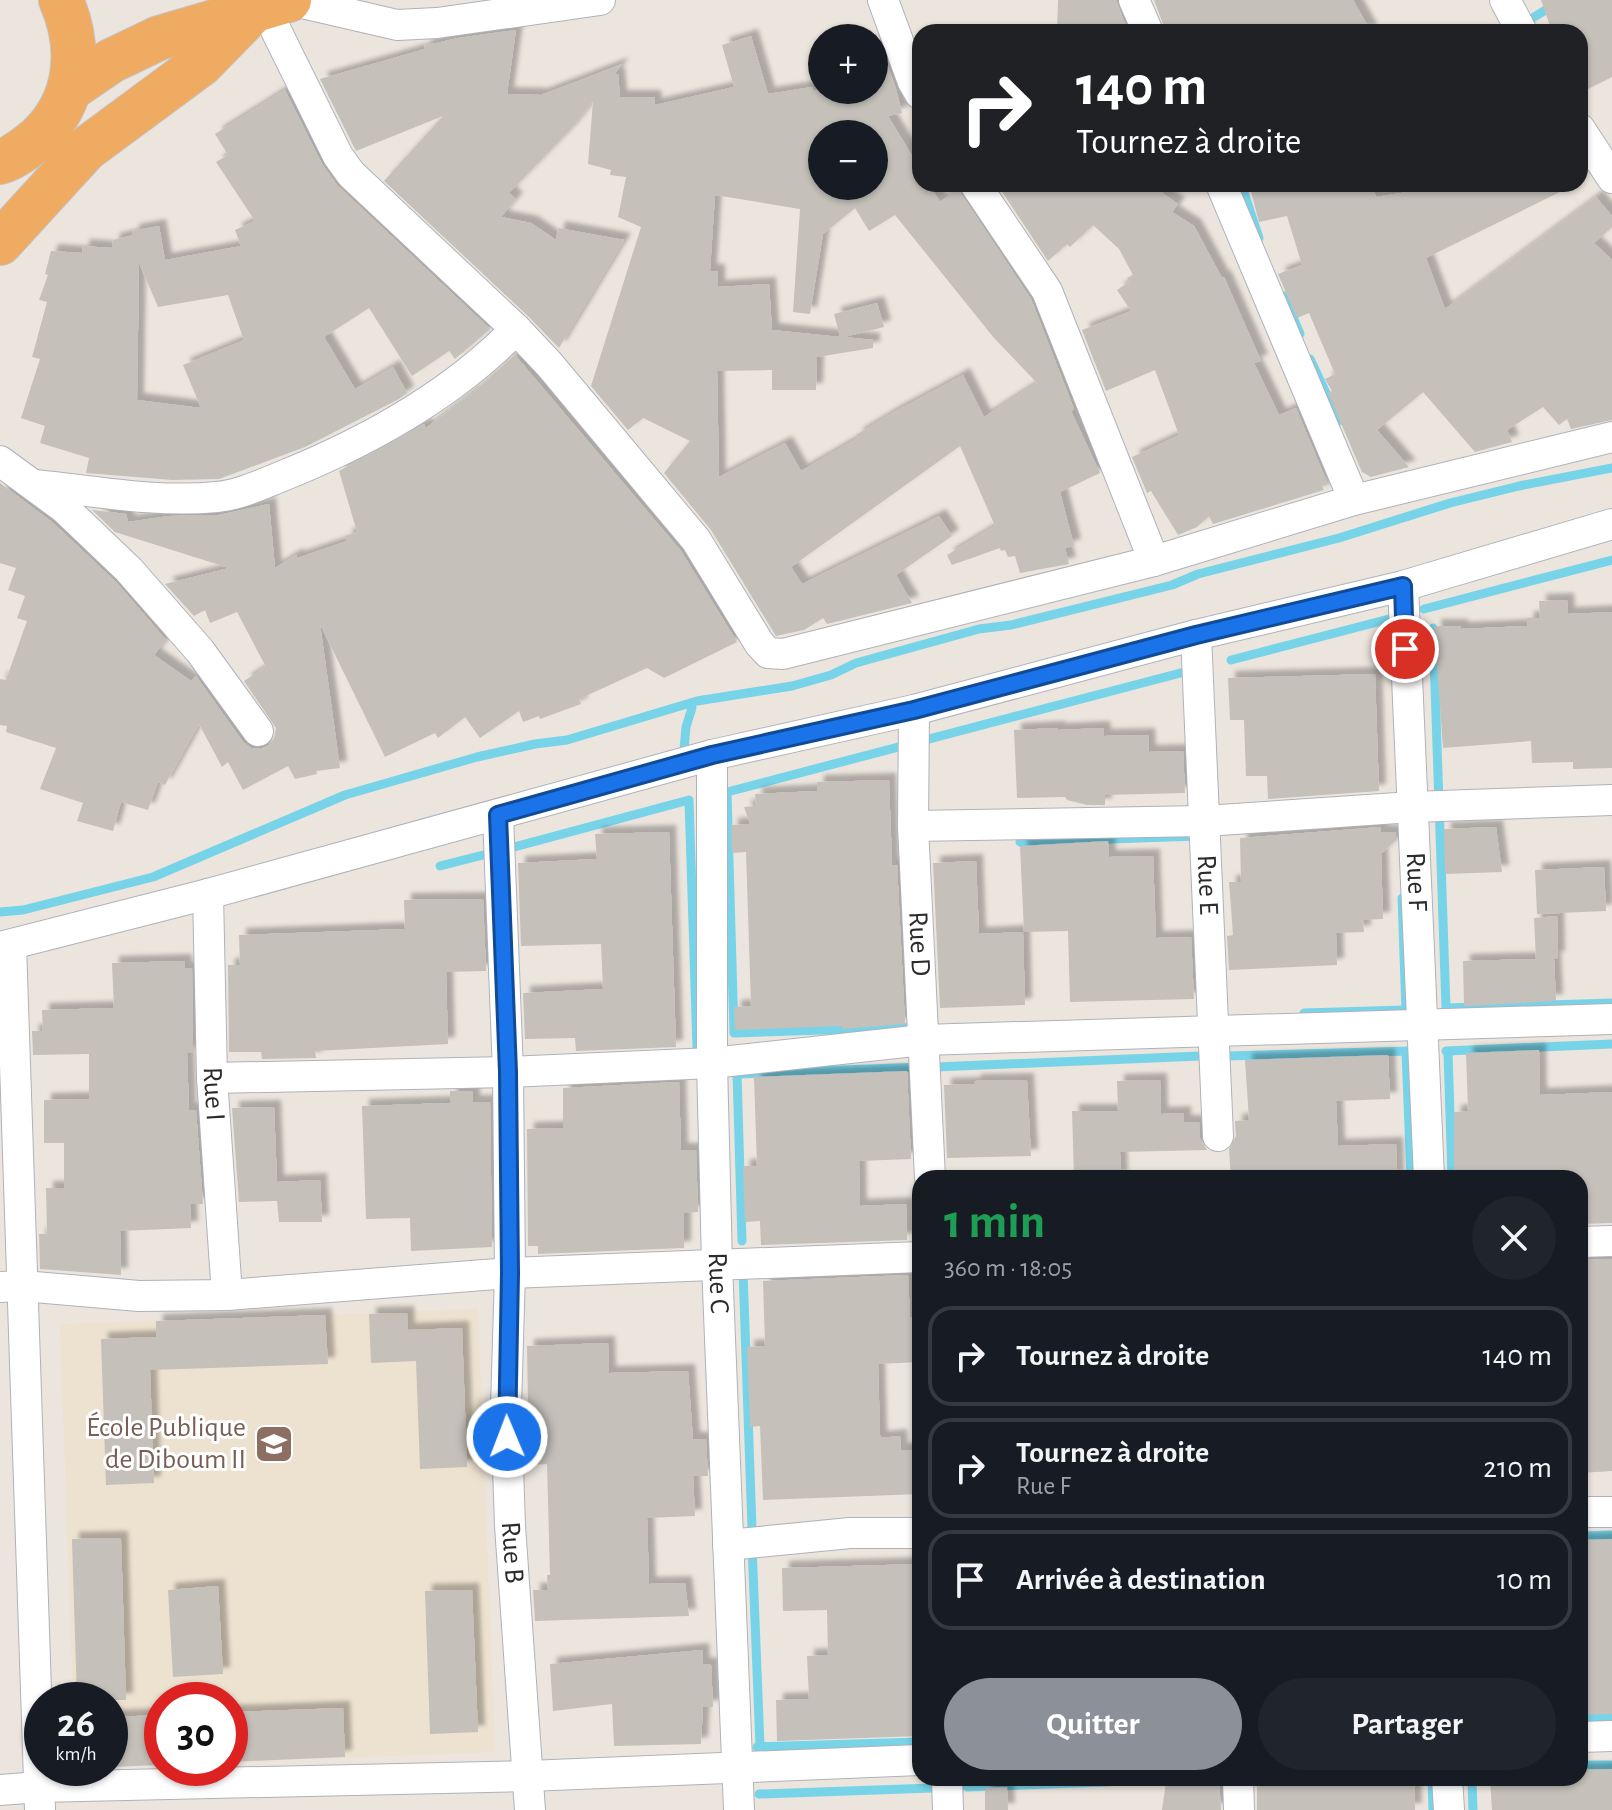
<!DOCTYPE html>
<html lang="fr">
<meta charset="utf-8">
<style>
body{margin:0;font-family:"Alegreya Sans",sans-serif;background:#20242c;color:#f1f3f6;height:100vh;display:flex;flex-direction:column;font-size:30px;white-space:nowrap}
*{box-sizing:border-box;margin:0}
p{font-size:26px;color:#9ea1a6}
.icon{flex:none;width:44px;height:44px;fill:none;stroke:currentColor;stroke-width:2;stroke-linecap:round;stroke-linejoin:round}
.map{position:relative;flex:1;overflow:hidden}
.details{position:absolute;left:912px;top:1170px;width:676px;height:616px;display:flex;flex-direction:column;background:#171b24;border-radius:24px;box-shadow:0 2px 6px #0004}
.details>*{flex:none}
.banner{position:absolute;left:912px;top:24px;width:676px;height:168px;border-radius:24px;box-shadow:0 2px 6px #0004;background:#202124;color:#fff;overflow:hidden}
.tools{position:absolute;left:808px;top:24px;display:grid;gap:16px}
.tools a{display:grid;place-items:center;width:80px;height:80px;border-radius:50%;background:#171b24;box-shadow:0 2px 6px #0004;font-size:40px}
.speed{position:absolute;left:24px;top:1682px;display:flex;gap:16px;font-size:40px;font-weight:700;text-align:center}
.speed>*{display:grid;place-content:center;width:104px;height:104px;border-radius:50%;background:#171b24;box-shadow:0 2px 6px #0004;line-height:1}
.speed small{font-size:20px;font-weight:400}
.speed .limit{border:12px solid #d22;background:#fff;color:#111}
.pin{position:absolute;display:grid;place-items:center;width:68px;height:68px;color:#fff;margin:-34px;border:4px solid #fff;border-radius:50%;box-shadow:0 2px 8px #0007}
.me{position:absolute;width:88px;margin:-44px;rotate:359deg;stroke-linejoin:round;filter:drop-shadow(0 0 6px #0008)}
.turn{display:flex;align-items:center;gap:28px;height:168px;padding:0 32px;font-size:36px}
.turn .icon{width:104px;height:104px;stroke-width:2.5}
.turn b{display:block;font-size:56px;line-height:68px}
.round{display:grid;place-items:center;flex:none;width:84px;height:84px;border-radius:42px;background:#20242c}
.overview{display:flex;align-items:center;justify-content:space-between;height:136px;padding:0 32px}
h1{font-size:48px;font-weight:700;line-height:60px;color:#1e9e55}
.button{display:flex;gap:16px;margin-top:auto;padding:16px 32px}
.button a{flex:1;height:92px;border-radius:48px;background:#8c9099;color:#fff;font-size:32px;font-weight:700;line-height:92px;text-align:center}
.button a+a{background:#20242c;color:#f1f3f6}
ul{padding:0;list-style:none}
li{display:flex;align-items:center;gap:24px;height:100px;margin:0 16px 12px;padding:0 16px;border:4px solid #363941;border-radius:24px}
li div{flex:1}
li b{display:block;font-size:30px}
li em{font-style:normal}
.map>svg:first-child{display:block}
.education{fill:#ede1cf}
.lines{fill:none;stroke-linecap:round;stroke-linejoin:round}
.stream{stroke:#77d3e8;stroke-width:9}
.building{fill:#c5c0ba;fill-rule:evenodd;filter:url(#shadow)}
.minor-casing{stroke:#afb2bb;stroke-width:32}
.trunk-casing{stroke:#c4c4c4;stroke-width:46}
.minor{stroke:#fff;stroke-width:30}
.trunk{stroke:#f0ab63;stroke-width:44}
.route-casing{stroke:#114b97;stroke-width:20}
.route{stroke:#1a73e8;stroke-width:14}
.labels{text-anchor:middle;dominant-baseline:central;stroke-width:6;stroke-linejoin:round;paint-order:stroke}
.street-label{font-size:28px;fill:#2b2b2b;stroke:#fff}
.education-label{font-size:28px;fill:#785e54;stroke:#fff;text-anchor:end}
</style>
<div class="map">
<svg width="1612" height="1810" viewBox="0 0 1612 1810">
<defs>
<filter id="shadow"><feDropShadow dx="7" dy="-7" stdDeviation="2" flood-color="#0004"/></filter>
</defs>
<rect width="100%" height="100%" fill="#ece5de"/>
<path class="education" d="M478,1309L495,1752L230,1762V1700H162V1765L110,1767V1700H73L60,1324Z"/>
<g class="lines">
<g class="stream">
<path d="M1526,22L1562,0"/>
<path d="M1241,184L1259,238"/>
<path d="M1284,296L1300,334"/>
<path d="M1310,359L1339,421"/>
<path d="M1424,609L1612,560"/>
<path d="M1433,628L1446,1008L1612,1003"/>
<path d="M1231,660L1393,618"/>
<path d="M684,750L686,727L692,708"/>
<path d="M1020,842L1199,836"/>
<path d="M507,849L689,800L697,1048"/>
<path d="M440,866L491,853"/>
<path d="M1402,898L1406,1011"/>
<path d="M0,912L23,910L153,877L345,795L477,757L535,744L567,740L697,701L792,686L831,675L856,663L979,629L1011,625L1172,585L1198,574L1339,538L1450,503L1519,486L1612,468"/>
<path d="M1304,1013L1404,1010"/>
<path d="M914,1027L734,1033L727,792L1192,670"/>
<path d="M1446,1051L1612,1044"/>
<path d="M1406,1052L1411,1178"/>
<path d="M1448,1052L1452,1178"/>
<path d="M1227,1056L1410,1051"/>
<path d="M936,1067L1200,1056"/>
<path d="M737,1073L742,1241"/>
<path d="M738,1074L921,1067"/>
<path d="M743,1271L752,1528"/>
<path d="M1580,1536L1612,1535"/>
<path d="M752,1545L760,1746"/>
<path d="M1580,1718L1612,1717"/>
<path d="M757,1747L920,1742"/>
<path d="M1580,1765H1612"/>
<path d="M1432,1778L1433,1810"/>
<path d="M1472,1778L1473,1810"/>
<path d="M967,1787L1212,1778"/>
<path d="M759,1794L933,1788"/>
</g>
</g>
<g class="building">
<path d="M1058,0H1116L1128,32H1057Z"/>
<path d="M1154,0H1353L1371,32H1166Z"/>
<path d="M1541,0H1612V77L1580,93V32H1552Z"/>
<path d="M516,30L507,94L541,95L622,64L614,75L618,74L620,97H654L655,105L734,87L722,45L751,36L768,94L812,87L813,90H874V35L876,34L896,89L902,113L888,116L920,169V184H929L940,202L958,189L1031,299L1074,409L1071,411L1100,473L1060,492L1074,546L1065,548L1069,564L1020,573L1015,556L1008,557L1005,550L1001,551L1000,548L952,565L947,555L995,526L960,446L791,567L802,584L939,516L952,536L896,575L912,603L827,624L823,618L804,630L776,636L711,530L664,473L690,441L643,418L628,430L591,386L641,227L618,217L626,177L610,175L611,170L588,164L593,101L571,129L509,193L516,199L501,217L531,223L556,240L558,228L624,240L559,348L528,316L384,181L443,116L356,151L320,79L425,49L424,46L458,38ZM822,134H874V186H822ZM715,195L800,209L793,312L810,314L823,234L855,208L869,231L895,215L994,338L1037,383L984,417L963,375L896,411L856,435L858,438L801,471L785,443L719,477L717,371L772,370V390H816L817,357L873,348V340L844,337L884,327L877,303L834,314L840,337L772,330L769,284L718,287V271H710Z"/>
<path d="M285,90L322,164L337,185L490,329L455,359L449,351L412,376L369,308L324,337L355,389L393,367L407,393L397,400L305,447L219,479L172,480L86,473L89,458L40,443L45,426L21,418L40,359L32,357L47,302L39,300L48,275L45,274L51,251L82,253L83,246L112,248L113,240L133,235L132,231L159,226L165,260L241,246L235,230L255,221L216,162L228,155L215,134ZM139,263L158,307L228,295L244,340L183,365L201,408L137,400Z"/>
<path d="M997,184H1168L1162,193L1178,204L1172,212L1194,226L1222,278L1224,277L1261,361L1254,363L1279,415L1296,408L1327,482L1321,484L1324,490L1213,524L1209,516L1197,527L1178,535L1151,491L1147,493L1132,457L1179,435L1155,370L1106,391L1082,330L1131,311L1117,290L1129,282L1127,278L1133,275L1119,249L1093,225L1070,247L1067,244L1048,261Z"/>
<path d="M1249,184H1372L1376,197L1432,188L1430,184H1576L1426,258L1445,309L1596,197L1612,216V227L1594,243L1612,260V420L1571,429L1567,419L1559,425L1543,407L1507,430L1512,442L1475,452L1423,392L1377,430L1409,467L1371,477L1362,472L1328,393L1332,391L1325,379L1335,374L1309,313L1297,318L1278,274L1302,265L1287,216L1259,222Z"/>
<path d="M515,355L681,551L737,642L664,678L647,668L579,699L581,704L540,719L539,716L523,722L519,711L480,738L465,717L438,738L435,733L385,757L320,624L340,768L316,771L317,774L295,779L288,766L243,790L228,762L222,767L199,724L165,785L158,782L148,810L121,802L113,831L77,821L83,803L40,789L56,748L6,732L7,726L0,725V679L6,680L27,621L17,618L25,596L8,590L16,568L0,563V483L52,522L116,582L166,640L154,655L191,681L196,676L243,742L251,748L261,749L269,745L274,739L276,728L244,681L266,667L237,612L210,623L205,610L194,616L165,584L229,568L115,532L92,510L126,514L128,522L169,516L219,515L269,504L275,568L296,555L297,558L347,541L345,536L357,532L339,471L424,424L426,428L477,389Z"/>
<path d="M1567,600L1568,614L1612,612V768L1573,769V762L1532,763L1531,741L1443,748L1434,626H1461V629L1527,626V618H1540L1539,601Z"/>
<path d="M1375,674L1379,791L1268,799L1267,776H1246L1244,720H1230L1228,678Z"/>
<path d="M1058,728V730L1103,728L1104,736L1148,735L1149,752L1183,751L1185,793L1105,795V805H1087L1067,800L1065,797L1017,798L1014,730Z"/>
<path d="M889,780L892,865H897L905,1024L842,1029V1026L735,1030L734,1007L751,1006L746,852L732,853L731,825L750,824L744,807L756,806L755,794L817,791V782Z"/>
<path d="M1381,827V832H1396V840L1381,854L1383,919L1363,920L1364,932L1336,933L1337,965L1229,970L1227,936L1233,935L1229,882H1241L1240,838Z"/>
<path d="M1496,827L1502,872L1445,874L1444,829Z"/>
<path d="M669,832L676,1047L576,1051L575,1038L525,1039L523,993L603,989L601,944L521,946L518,863L597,859L595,834Z"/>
<path d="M1108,841L1109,857L1153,856L1156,938L1191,937L1194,999L1070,1002L1068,931L1024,932L1020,846Z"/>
<path d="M976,861L979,934L1023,932L1025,1005L940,1008L933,863Z"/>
<path d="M1604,867L1606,911L1537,914L1535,870Z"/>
<path d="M483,899L486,971L446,972L448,1044L315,1051L316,1058L262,1059L261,1052H229L228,965H240L239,935L405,929L404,900Z"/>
<path d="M1557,916L1558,958L1547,959H1554L1556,1001L1464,1006L1463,961L1536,959L1534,918Z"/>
<path d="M185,961V969L192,968L193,1053H187L189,1110H196L203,1204H190L191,1228L120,1231L121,1275L40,1269L39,1234H47L46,1188H64V1143H44V1100L89,1099V1054L33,1055L32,1031H43L42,1010L114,1008L112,963Z"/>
<path d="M1539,1050L1540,1095L1612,1092V1223L1580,1224V1178L1454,1176V1112L1468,1111L1466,1053Z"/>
<path d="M1388,1055L1390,1099L1336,1101L1338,1146L1396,1144L1397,1178H1231L1229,1149L1236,1136L1235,1121L1249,1120L1245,1060Z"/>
<path d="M907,1071L911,1159L859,1161L860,1206L906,1204L907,1240L761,1245L760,1221L745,1222L743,1166H757L754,1077Z"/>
<path d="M1027,1080L1031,1156L947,1158L944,1085L974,1084V1081Z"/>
<path d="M1160,1080L1161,1114L1184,1113V1122H1199L1200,1138L1207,1150L1120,1152L1121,1178H1074L1072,1111H1118L1117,1081Z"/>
<path d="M679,1082L681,1150H696L698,1212L684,1213V1248L538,1254V1246H528L527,1129L563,1128V1088Z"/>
<path d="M450,1091H473V1102H490L492,1247L411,1251L410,1218L366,1219L362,1106L450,1103Z"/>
<path d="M274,1107L277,1182L320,1180L322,1222H279L277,1201L239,1202L232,1108Z"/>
<path d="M1612,1259V1471L1580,1473V1260Z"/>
<path d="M908,1275L910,1318L920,1317V1362L878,1364L880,1435L881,1438L900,1436L901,1450H920V1494L763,1500L760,1426L750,1427L747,1347L765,1346L763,1281Z"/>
<path d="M407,1313L408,1330L462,1328L467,1467L420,1469L416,1361L371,1363L369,1314Z"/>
<path d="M325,1315L328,1364L150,1370L154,1483L106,1485L101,1339L156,1337V1321Z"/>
<path d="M608,1343L609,1373L688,1371L693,1439H706L708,1476H693L695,1516L647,1518L649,1584L685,1583L689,1616L535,1621L533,1590H548L547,1575H550L547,1464L529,1465L527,1346Z"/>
<path d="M121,1538L126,1700H77L72,1539Z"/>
<path d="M1612,1539V1714L1580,1715V1540Z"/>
<path d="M920,1564V1736L777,1741L776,1700L809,1699L807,1656L828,1655L827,1610L783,1611L782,1568Z"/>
<path d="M218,1586L223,1674L173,1677L168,1590Z"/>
<path d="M472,1590L478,1732L430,1734L425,1591Z"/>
<path d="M702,1650L703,1665L711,1664L713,1707H703L701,1744L614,1746L612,1704L553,1711L550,1664Z"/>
<path d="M343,1708L345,1757L230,1762V1712Z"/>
<path d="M162,1715V1765L110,1767V1717Z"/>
<path d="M1612,1769V1810H1492L1490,1778H1580V1770Z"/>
<path d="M1302,1778H1414L1415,1810H1257V1780Z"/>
<path d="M1219,1780L1221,1810H1162L1166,1782Z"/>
<path d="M1007,1787L1008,1810H985V1788Z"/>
</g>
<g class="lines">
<defs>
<g id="minor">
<path d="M289,0L397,25L437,23L600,0"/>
<path d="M883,0L913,82L920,94"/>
<path d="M1134,0L1148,32"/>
<path d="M1505,0L1522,32"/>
<path d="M264,6L338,156L351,174L516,329L549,364L696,540L759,643L768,653L783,654L1154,561L1354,500L1612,437"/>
<path d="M1580,129L1612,178"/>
<path d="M975,184L1047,291L1154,561"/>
<path d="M1221,184L1354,500"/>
<path d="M0,461L64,508L129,570L200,651L258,731"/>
<path d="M35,485C95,491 156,503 217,497C239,495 260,485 280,477C365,443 452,395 516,329"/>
<path id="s1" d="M1403,586L1429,1178"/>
<path id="s2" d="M1196,635L1218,1136"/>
<path id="s3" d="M914,710L913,826L930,1178"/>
<path id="s4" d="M712,755V1063L717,1264L739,1810"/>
<path id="s5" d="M498,815L508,1072L510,1273L506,1407L510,1526L530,1810"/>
<path d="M913,826L1205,821L1412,807L1612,800"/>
<path id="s6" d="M208,894L212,1078L227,1295"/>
<path d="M11,945L40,1810"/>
<path d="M0,947L208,894L712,755L914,710L1196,635L1403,586L1612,524"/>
<path d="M212,1078L508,1072L712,1063L923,1040L1612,1019"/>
<path d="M1580,1242L1612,1241"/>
<path d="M0,1287L23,1286L139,1296L227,1295L510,1273L920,1257"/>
<path d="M1580,1512H1612"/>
<path d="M728,1545L850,1533H920"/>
<path d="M1580,1737L1612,1736"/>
<path d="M947,1778L948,1810"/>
<path d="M1238,1778L1239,1810"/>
<path d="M1447,1778L1449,1810"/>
<path d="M0,1790L39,1787L528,1776L920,1760"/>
</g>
<g id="trunk">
<path d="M70,89L111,61L159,38L289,0"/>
<path d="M0,162C14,158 26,148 37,139C78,102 82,48 61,0"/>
<path d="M0,243L86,149L201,64L255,9"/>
</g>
</defs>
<use href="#minor" class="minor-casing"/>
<use href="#trunk" class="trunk-casing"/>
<use href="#minor" class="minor"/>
<use href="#trunk" class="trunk"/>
</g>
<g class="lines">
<defs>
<path id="route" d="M507,1437L510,1273L508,1072L498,815L712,755L914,710L1196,635L1403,586L1405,649"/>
</defs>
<use href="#route" class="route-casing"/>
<use href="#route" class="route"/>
</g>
<defs>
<symbol id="school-square" viewBox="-11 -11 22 22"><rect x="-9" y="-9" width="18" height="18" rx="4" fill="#8d6e63" stroke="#fff"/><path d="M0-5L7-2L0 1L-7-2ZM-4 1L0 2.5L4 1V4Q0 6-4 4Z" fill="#fff"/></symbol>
</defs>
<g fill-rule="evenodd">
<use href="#school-square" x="252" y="1422" width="44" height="44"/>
</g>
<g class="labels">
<g class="street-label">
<text stroke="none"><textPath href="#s1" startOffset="296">Rue F</textPath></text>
<text stroke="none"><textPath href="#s2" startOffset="250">Rue E</textPath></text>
<text stroke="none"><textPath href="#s3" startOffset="234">Rue D</textPath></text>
<text stroke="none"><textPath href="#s6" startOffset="200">Rue I</textPath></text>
<text stroke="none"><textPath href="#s4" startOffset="528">Rue C</textPath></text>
<text stroke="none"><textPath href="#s5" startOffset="738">Rue B</textPath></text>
</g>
<g class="education-label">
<text x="246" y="1428">École Publique<tspan x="246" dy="32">de Diboum II</tspan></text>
</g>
</g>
</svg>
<div class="tools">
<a>+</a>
<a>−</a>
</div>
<div class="speed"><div>26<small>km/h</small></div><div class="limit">30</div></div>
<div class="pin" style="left:1405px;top:649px;background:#d93025"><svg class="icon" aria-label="arrive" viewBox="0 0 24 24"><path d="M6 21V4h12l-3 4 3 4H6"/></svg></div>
<svg class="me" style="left:507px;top:1437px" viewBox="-20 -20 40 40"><circle r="17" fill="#1a73e8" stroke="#fff" stroke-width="3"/><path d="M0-11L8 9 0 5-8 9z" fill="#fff"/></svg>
<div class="banner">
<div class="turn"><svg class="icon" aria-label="right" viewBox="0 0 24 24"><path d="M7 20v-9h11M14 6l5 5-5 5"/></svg><div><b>140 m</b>Tournez à droite</div></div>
</div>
<section class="details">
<div class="overview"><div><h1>1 min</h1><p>360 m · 18:05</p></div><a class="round"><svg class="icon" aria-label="close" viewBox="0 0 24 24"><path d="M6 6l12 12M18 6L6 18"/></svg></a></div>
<ul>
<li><svg class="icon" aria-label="right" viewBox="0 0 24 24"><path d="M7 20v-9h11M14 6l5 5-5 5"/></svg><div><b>Tournez à droite</b></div><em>140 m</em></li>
<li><svg class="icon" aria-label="right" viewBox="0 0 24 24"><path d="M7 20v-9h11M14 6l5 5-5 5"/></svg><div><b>Tournez à droite</b><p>Rue F</p></div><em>210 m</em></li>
<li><svg class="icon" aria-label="arrive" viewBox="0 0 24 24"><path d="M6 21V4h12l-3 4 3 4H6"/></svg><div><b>Arrivée à destination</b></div><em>10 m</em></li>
</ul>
<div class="button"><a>Quitter</a><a>Partager</a></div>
</section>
</div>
